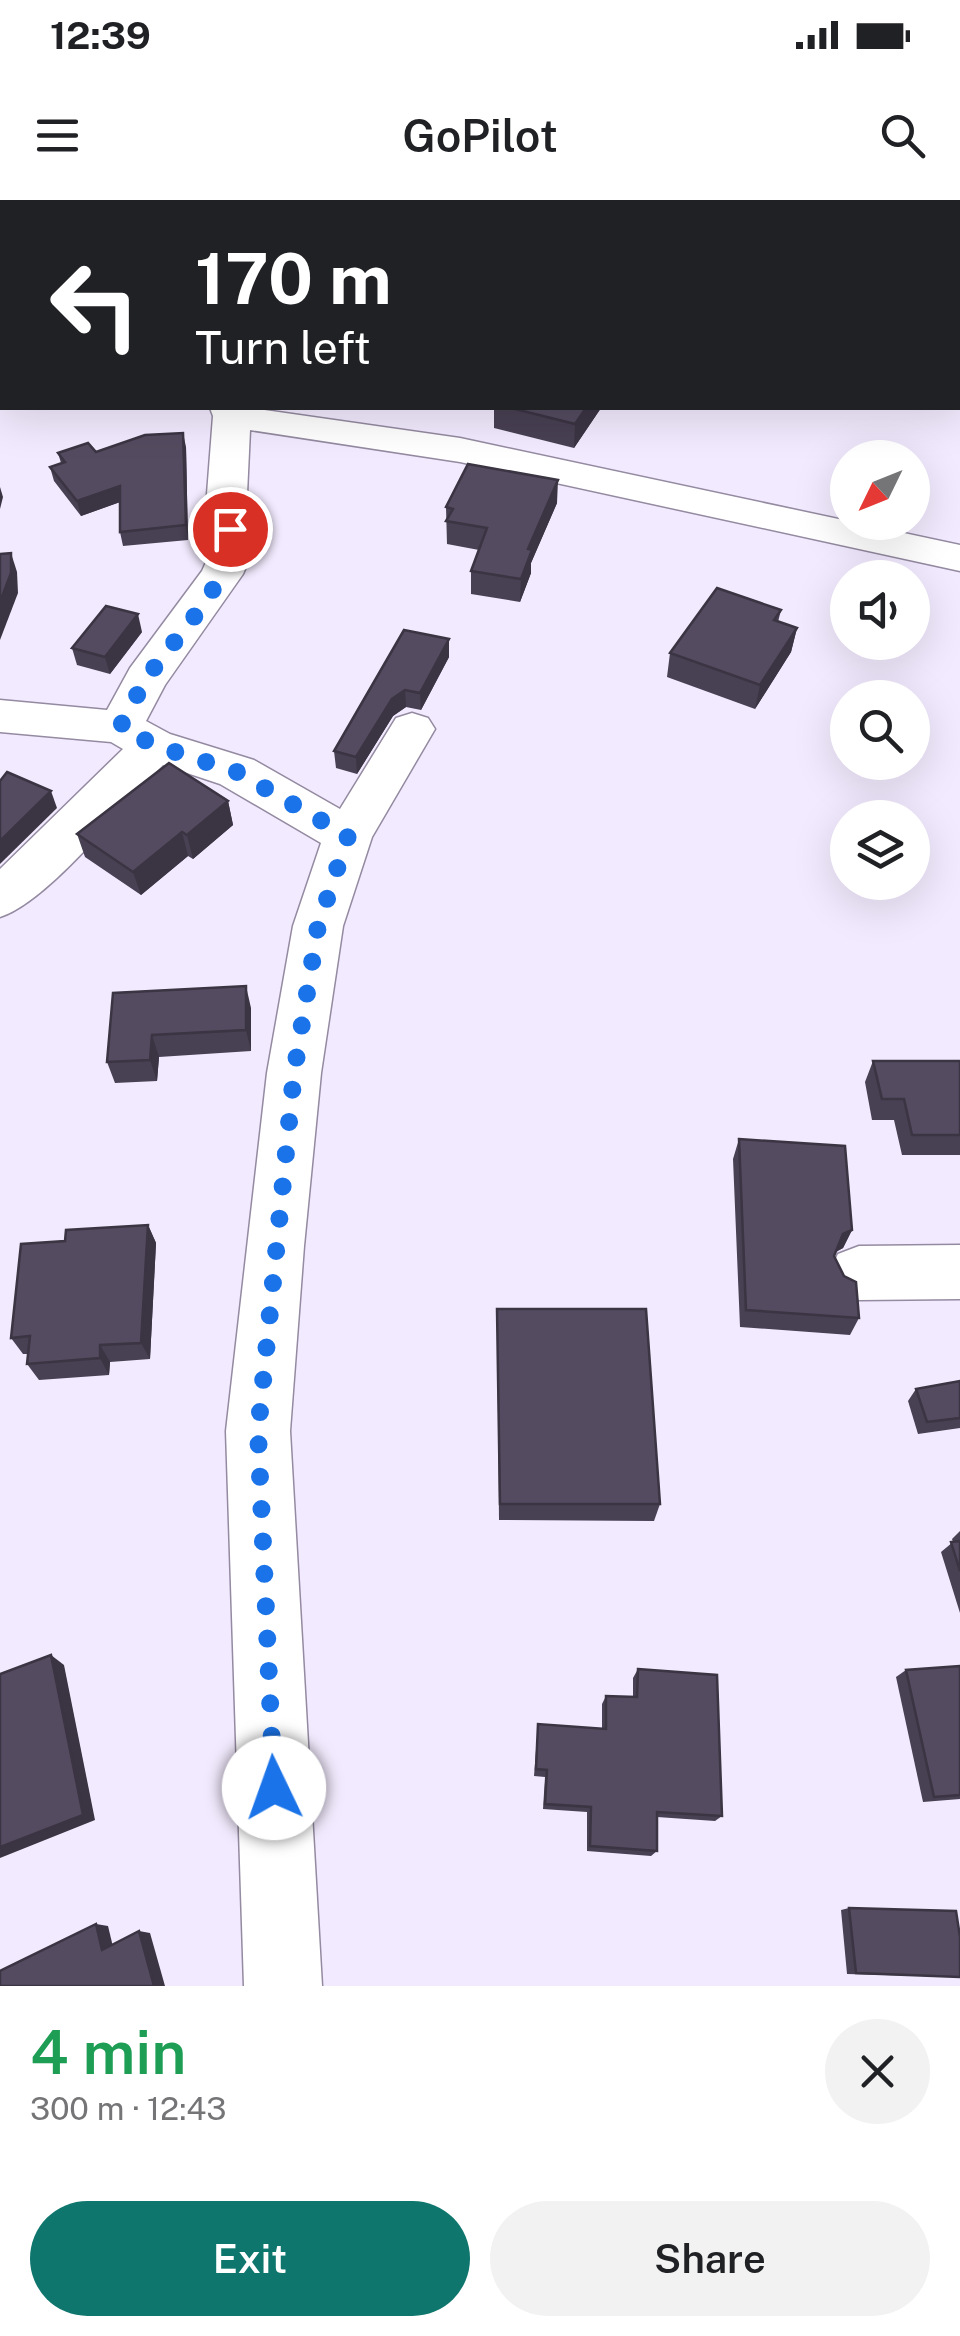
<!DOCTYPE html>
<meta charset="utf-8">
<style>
body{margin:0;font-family:"Public Sans",sans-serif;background:#f2f2f2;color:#202124;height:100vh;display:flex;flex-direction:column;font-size:38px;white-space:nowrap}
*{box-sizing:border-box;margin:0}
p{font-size:32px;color:#757577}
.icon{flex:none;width:55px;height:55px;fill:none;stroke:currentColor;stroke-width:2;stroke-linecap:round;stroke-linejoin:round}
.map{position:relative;height:1786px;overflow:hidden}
.drawer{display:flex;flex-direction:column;background:#fff;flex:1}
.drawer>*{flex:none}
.top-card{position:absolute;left:0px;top:0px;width:960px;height:210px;box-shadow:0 10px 40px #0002;background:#202124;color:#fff;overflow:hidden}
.needle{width:65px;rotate:227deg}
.buttons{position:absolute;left:830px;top:240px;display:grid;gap:20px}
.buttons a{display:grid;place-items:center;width:100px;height:100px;border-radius:50%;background:#fff;box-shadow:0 10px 40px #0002;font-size:50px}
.pin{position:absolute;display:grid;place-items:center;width:85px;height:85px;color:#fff;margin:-42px;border:5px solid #fff;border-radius:50%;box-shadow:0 2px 10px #0007}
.me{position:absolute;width:110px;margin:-55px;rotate:357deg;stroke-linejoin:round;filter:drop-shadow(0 0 8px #0008)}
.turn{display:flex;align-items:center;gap:35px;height:210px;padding:0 30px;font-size:45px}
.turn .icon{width:130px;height:130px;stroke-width:2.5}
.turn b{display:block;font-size:70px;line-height:85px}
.round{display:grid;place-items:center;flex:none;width:105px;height:105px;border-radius:52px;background:#f2f2f2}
.head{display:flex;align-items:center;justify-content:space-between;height:170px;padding:0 30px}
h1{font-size:60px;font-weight:600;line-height:75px;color:#1e9e55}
.cta{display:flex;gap:20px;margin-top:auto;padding:20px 30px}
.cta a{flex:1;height:115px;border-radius:60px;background:#0f766e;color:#fff;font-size:40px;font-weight:600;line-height:115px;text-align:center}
.cta a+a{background:#f2f2f2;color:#202124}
.status{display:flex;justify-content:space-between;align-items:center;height:70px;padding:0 50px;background:#fff;direction:ltr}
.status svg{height:28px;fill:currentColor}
header{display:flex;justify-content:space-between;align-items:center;height:130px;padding:0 30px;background:#fff;font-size:45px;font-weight:600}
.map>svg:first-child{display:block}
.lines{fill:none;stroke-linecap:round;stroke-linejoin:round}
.minor-casing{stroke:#948aa1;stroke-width:3}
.minor{fill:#fff;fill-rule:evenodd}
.wall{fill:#484053}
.shaded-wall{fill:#3b3443}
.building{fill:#544b60;stroke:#3b3443;stroke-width:2.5}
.route{stroke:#1a73e8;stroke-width:18;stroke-dasharray:0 32.4}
</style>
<div class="status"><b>12:39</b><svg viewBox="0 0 49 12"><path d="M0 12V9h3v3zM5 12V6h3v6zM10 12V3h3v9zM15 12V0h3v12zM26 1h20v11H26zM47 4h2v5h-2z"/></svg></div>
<header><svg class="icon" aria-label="menu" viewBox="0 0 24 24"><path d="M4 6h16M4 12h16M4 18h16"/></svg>GoPilot<svg class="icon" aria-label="search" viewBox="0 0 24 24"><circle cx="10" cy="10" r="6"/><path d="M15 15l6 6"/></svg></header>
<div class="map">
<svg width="960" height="1786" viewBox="0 0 960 1786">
<rect width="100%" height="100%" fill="#f2eafe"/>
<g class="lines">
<defs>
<g id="minor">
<path d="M325,0H388L389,2H327Z"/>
<path d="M958,32L960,33V53L958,52Z"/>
<path d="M210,208H251L460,238L960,345V371L460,262L250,230L247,294L252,353L243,374L165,485L146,521L170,534L254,560L340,609L396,518L412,513L428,518L435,529L372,637L343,726L321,873L304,1046L290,1231L322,1786H244L226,1231L267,873L293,726L321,643L220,584L163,565C125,604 48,702 0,717V669L123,549L111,542L0,532V500L107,510L130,468L202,371L210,353L207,294L213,216Z"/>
<path d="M960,1045V1099L859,1100L838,1092L829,1073L838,1054L859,1046Z"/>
</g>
</defs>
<use href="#minor" class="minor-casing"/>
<use href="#minor" class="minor"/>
</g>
<g class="wall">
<path d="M494,208H601L574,248L494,228Z"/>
<path d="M186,247L188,340L123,346L120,332V302L81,316L54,281L50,267L61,263L58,253Z"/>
<path d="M557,303L531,363V373L520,402L471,394V371L479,350L447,344L446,307Z"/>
<path d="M781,410L778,422L797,428L791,452L755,509L667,477L670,453Z"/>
<path d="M404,430L449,457L421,510L406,507L393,516L357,574L336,568L334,551Z"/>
<path d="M142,432L110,474L77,465L72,448Z"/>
<path d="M228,601L233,625L193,659L188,656L141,695L85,657L77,634Z"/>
<path d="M113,793L251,808V851L159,857L157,881L115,883L107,862Z"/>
<path d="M873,861H960V955H902L894,920H872L865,882Z"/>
<path d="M739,939L852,1030L843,1048L836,1052L834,1056L859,1118L850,1135L740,1127L733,959Z"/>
<path d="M148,1025L156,1043L150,1159L110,1162L109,1175L39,1180L27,1164L28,1154H23L11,1138L65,1041Z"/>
<path d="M497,1109L660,1304L654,1321L499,1320Z"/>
<path d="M960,1181V1228L918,1234L908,1201L916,1189Z"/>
<path d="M960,1331V1413L941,1352L953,1342L952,1339Z"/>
<path d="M960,1466V1599L923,1602L896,1477L906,1470Z"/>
<path d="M638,1469L722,1616L715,1621L657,1617V1651L651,1656L587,1651V1612L543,1609L545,1577L534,1576L538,1524L602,1529V1504L606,1496L633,1497V1478Z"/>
<path d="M849,1708L960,1777L847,1774L841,1710Z"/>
</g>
<g class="shaded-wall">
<path d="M586,208H601L574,248L575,224Z"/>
<path d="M183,233L186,247L188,340L186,325Z"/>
<path d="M558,280L557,303L531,363V373L520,402L521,379L528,349Z"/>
<path d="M120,286L123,301L81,316L77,301Z"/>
<path d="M0,287L3,297L0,309Z"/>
<path d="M11,353L17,372L18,393L0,440V402Z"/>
<path d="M138,414L142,432L110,474L105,457Z"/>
<path d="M797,428L791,452L755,509L760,485Z"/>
<path d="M449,439V457L421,510L420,493Z"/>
<path d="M405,490L406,507L393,516L357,574L356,557L392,499Z"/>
<path d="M51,591L57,608L0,664V641Z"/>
<path d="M228,601L233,625L193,659L187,635Z"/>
<path d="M182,632L188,656L141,695L133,672Z"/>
<path d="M246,786L251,808V851L246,830Z"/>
<path d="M152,835L159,857L157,881L150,860Z"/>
<path d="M148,1025L156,1043L150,1159L141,1143Z"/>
<path d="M852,1030L843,1048L835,1052L843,1034Z"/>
<path d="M100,1145L110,1162L109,1175L100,1158Z"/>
<path d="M51,1455L64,1465L95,1620L0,1658V1647Z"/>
<path d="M96,1724L108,1726L114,1751L102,1750Z"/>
<path d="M139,1731L150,1733L165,1786H154Z"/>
</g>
<g class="building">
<path d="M511,208H586L575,224Z"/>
<path d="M183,233L186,325L120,332V286L77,301L50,267L65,262L58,253L88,243L96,252L145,235Z"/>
<path d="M468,264L558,280L528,349L532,350L521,379L471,371L487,328L446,321L453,309L446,307Z"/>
<path d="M11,353V373L0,402V354Z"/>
<path d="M717,388L781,410L774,420L797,428L760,485L670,453Z"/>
<path d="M106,406L138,414L105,457L72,448Z"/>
<path d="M404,430L449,439L420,493L405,490L392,499L356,557L334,551Z"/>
<path d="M169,563L228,601L187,635L182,632L133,672L77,634Z"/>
<path d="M7,572L51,591L0,641V581Z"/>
<path d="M246,786V830L152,835L150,860L107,862L113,793Z"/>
<path d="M873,861H960V935H912L904,899H882Z"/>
<path d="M739,939L845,946L852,1030L843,1034L834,1056L844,1076L856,1082L859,1118L746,1110Z"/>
<path d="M148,1025L141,1143L100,1145V1158L27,1164L30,1136L11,1138L21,1044L65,1041L66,1030Z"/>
<path d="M497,1109H646L660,1304H500Z"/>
<path d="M960,1181V1218L927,1222L916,1189Z"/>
<path d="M960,1341V1371L951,1342Z"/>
<path d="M51,1455L83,1615L0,1647V1474Z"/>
<path d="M960,1466V1595L934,1597L906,1470Z"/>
<path d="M638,1469L717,1475L722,1616L657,1612V1651L590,1646L591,1607L545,1604L547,1570L536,1569L538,1524L606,1529V1496L637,1497Z"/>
<path d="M849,1708L956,1711L960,1737V1777L856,1773Z"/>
<path d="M96,1724L102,1750L139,1731L154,1786H0V1771Z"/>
</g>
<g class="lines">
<path class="route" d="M230,329C241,374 171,441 147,478C137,494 129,511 120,527L154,545L237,572L348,636L318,726L294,873L258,1232L274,1588"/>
</g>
</svg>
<div class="buttons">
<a><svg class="needle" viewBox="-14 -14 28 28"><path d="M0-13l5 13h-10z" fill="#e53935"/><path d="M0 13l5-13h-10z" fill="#757577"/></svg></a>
<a><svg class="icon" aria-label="sound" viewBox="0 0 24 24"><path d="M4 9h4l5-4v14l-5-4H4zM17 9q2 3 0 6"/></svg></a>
<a><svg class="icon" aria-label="search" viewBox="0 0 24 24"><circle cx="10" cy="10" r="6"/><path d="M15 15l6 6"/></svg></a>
<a><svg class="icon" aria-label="layers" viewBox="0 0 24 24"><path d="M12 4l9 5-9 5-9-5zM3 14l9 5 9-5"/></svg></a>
</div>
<div class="pin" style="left:230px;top:329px;background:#d93025"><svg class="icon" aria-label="arrive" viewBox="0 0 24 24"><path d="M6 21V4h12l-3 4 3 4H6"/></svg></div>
<svg class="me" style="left:274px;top:1588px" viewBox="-20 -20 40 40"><circle r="19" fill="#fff"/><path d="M0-13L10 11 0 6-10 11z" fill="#1a73e8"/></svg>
<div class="top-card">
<div class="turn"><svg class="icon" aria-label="left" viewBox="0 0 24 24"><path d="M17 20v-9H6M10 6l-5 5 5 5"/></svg><div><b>170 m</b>Turn left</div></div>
</div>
</div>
<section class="drawer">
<div class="head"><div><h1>4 min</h1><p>300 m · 12:43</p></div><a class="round"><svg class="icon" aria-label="close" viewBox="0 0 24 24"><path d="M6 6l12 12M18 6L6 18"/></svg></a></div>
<div class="cta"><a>Exit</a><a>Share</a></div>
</section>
